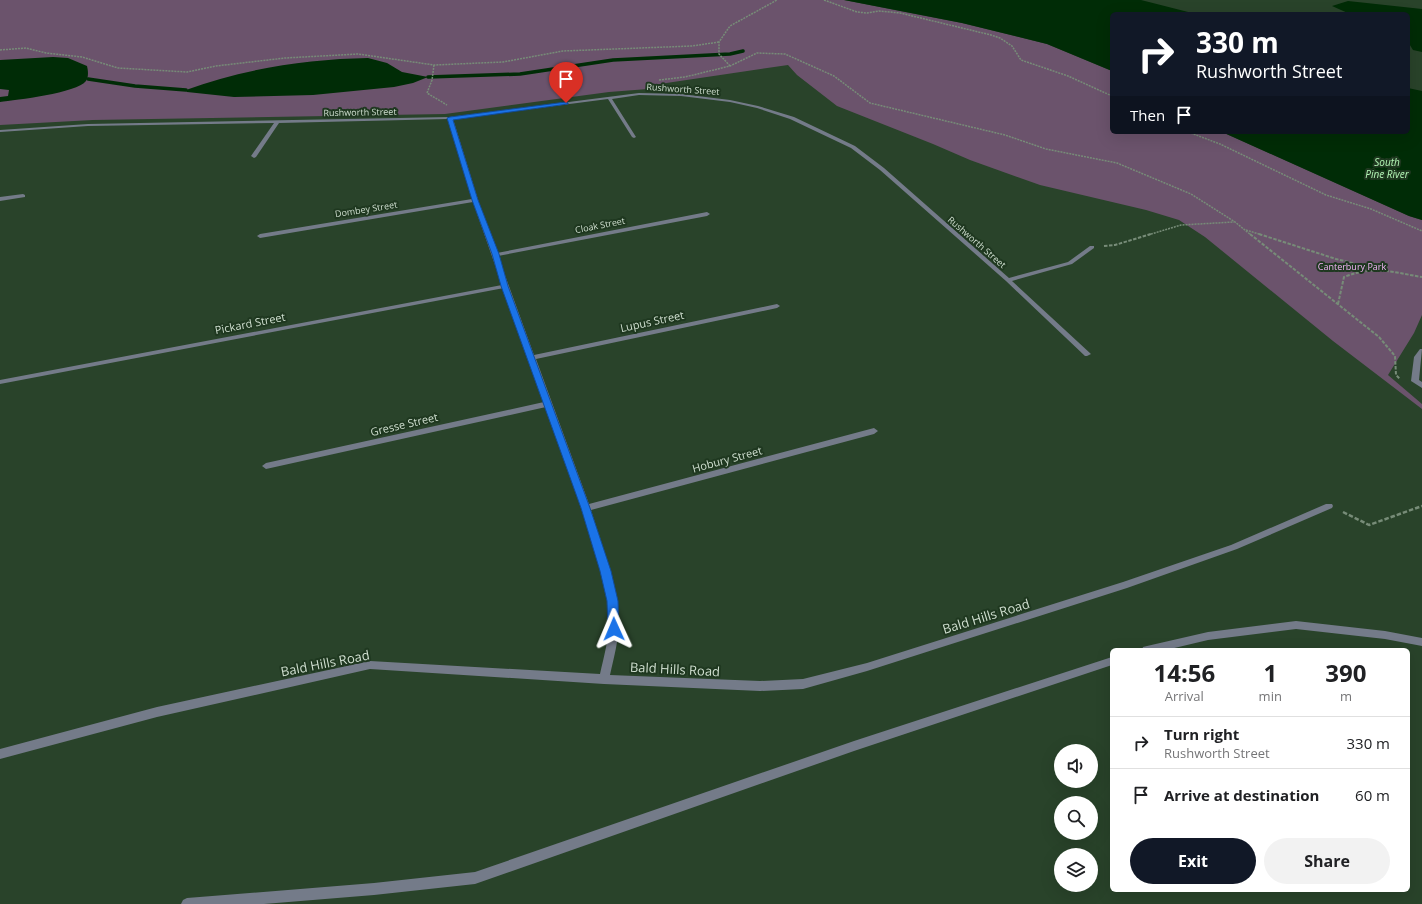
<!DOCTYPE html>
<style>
body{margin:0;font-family:"Open Sans",sans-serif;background:#f2f2f2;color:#202124;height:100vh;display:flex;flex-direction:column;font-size:15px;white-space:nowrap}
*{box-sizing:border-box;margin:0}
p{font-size:13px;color:#757577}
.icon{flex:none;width:22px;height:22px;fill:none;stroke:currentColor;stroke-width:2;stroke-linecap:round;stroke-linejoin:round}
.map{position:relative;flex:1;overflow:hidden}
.details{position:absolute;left:1110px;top:648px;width:300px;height:244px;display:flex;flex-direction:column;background:#fff;border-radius:6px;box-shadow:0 4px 16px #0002}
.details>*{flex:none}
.top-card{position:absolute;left:1110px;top:12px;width:300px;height:122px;border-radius:6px;box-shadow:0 4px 16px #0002;background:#111827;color:#fff;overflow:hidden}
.buttons{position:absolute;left:1054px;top:744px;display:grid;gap:8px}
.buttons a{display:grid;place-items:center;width:44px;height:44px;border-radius:50%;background:#fff;box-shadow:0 4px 16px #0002;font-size:20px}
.pin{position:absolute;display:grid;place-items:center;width:34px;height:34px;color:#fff;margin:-41px -17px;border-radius:50% 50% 50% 0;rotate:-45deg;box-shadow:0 0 4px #0007}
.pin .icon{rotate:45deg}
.me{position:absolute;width:44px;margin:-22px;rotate:359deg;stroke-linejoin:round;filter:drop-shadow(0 0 3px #0008)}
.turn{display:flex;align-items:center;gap:14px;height:84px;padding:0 20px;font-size:18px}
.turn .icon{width:52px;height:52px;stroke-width:2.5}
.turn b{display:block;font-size:28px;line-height:34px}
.then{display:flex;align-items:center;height:38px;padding:0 20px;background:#0003;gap:8px;font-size:15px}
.eta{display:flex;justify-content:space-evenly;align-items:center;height:68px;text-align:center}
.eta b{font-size:24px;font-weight:700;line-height:28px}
.primary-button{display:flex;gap:8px;margin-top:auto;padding:8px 20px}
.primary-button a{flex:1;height:46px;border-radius:24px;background:#111827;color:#fff;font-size:16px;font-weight:700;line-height:46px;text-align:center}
.primary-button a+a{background:#f2f2f2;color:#202124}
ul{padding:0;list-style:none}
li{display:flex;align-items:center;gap:12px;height:52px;padding:0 20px;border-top:1px solid #e0e0e0}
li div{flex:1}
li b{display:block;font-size:15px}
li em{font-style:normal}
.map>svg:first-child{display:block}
.green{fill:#6b536c}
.water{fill:#002c06}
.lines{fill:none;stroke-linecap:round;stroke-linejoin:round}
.stream{stroke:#002c06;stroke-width:3.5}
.path-far2{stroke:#778c78;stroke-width:1.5;stroke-dasharray:2 1;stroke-linecap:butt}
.path-far1{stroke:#778c78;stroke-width:2;stroke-dasharray:3.5 1.5;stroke-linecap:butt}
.path{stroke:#778c78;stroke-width:2.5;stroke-dasharray:4.5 2;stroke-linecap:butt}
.minor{fill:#747b89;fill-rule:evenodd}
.route{fill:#1a73e8;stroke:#114b97}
.labels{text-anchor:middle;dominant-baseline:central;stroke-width:4;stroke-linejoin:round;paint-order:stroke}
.far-street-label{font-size:9px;fill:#d0dfd0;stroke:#1f3820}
.far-park-label{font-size:9px;fill:#f3b5f6;stroke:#1f3820}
.far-water-label{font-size:10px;font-style:italic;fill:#b4f7b6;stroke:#1f3820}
.street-label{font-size:11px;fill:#d0dfd0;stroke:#1f3820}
.near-street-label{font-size:13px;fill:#d0dfd0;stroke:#1f3820}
</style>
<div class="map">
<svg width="1422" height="904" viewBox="0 0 1422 904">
<rect width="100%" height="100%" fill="#29432a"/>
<path class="green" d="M0,0H844L962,23L1047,44L1112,71V132H1222L1409,216L1422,220V315L1414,333L1388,375L1422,404V409L1333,341L1205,237L1179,220L1146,210L1040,185L970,160L933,144L837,106L797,75L788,65L653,85L648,89L609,92L445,114L93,120L0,125Z"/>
<g class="water">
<path d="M844,0H1141L1196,14H1112V71L1047,44L962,23Z"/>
<path d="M1348,1L1422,9V52L1413,50L1408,42V14H1350L1332,6Z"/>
<path d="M53,57L68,58L87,66C88,70 89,77 86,81C77,93 16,100 0,102V97L8,96L9,90L0,89V60Z"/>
<path d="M368,58L387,63L402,72L428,77L413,83L394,87L313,95L234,97L187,92L186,90C242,69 308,59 368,58Z"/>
<path d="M1408,88L1422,91V220L1409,216L1222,132H1408Z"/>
</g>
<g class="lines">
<g class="stream">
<path d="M428,77L520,74L613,60L730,54L743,51"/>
<path d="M88,79L135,86L186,90"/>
</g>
<g class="path-far2">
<path d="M824,0L857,12L867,13L879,11L900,13L991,35L1000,38L1012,46L1021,60L1068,76L1112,96"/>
<path d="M0,50L26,48L46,53L82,57L118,68L187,72L216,66L285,58L358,54L434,65L503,62L563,51L692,46L719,42"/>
<path d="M434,65L432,80L427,93L447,105"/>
<path d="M730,66L719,54V42L730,26L777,0"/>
<path d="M659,80L685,77L730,66L757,53L785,54L834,76L870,103L1005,135L1046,149L1117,163L1191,194L1235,222L1251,235"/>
<path d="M1188,132L1220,144L1326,195L1371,209L1422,231"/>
<path d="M1246,230L1262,235"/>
<path d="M1148,235L1181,225L1234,222"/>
</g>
<g class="path-far1">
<path d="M1250,234L1379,337L1395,356L1396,375L1400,379"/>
<path d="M1259,234L1336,259L1376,269"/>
<path d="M1104,246L1115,245L1151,234"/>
<path d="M1338,304L1344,277C1375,265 1391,272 1422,277"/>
</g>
<path class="path" d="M1343,512L1369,525L1422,506"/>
<g class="minor">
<path d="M639,93L681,94L730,100L758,106L794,117L855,146L884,168L1009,278L1068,262L1090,246H1094V248L1072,264L1012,281L1091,354L1087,356H1085L1006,281L880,170L851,148L790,119L757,108L730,102L681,96L639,95L612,99L636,137L634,138L632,137L608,99L453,119L478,200L497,253L707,212L710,214L707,216L498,256L534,355L777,304L780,306L777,308L536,359L589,504L874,428L878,431L874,434L591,510C601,544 618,585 619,620C619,639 614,657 610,675L760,681L803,679L867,663L1123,582L1231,545L1326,504H1332L1333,506L1332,508L1237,549L1127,588L867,671L803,689L760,691L604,684L370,669L157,717L0,759V749L157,707L370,661L600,674C604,656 609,639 609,620C609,595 600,570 593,546C579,499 562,453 546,407L266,469L262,466L266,463L544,402L504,288L0,384V380L502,285L473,202L260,238L257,236L260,234L472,199L448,119L279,123L256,157L254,158L251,156L274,123L88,126L0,132V130L88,124L450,117Z"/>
<path d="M23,194L25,195V197L0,201V197Z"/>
<path d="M1420,349H1422L1419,380L1422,382V388L1411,381L1414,357Z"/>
<path d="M1296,621L1385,631L1422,638V646L1385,639L1296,629L1208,640L1166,650H1142L1143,647L1147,646L1208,632Z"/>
<path d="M1112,657V665L854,751L475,884L374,895L264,904H181L183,900L187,898L374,883L475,872L854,741Z"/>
</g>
</g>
<path class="route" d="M566,102L568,103V104L453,120L478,200L499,254L508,286L590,508L611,571L618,601L619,629L617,633L614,634L610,633L608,629L607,601L600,571L581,508L501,286L492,254L472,200L447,118L450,117Z"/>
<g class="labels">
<g class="far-street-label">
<text transform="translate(683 89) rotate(4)">Rushworth Street</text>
<text transform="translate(360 112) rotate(-1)">Rushworth Street</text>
<text transform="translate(366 209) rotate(-9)">Dombey Street</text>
<text transform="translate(600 225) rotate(-11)">Cloak Street</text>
<text transform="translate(977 242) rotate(41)">Rushworth Street</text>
</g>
<g class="far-park-label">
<text x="1352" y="266">Canterbury Park</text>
</g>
<g class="far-water-label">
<text x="1387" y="162">South<tspan x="1387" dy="12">Pine River</tspan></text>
</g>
<g class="street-label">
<text transform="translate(652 321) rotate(-12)">Lupus Street</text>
<text transform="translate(250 323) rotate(-11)">Pickard Street</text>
<text transform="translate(404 424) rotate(-13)">Gresse Street</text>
<text transform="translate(727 459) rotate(-15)">Hobury Street</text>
</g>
<g class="near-street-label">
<text transform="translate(986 616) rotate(-17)">Bald Hills Road</text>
<text transform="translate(325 663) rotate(-11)">Bald Hills Road</text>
<text transform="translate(675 669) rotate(3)">Bald Hills Road</text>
</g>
</g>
</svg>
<div class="buttons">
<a><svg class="icon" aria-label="sound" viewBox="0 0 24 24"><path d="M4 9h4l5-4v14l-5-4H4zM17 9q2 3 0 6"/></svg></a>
<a><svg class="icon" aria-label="search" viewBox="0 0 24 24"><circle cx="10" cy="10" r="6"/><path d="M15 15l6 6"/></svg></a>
<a><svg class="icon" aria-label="layers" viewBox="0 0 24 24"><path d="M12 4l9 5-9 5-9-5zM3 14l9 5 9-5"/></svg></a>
</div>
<div class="pin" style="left:566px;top:103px;background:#d93025"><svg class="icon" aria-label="arrive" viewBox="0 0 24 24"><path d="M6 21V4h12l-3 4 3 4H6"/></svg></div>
<svg class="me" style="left:614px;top:629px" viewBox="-20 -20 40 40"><path d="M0-17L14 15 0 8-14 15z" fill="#1a73e8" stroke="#fff" stroke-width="4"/></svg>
<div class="top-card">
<div class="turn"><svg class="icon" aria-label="right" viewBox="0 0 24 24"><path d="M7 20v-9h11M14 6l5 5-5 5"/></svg><div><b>330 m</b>Rushworth Street</div></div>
<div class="then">Then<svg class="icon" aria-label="arrive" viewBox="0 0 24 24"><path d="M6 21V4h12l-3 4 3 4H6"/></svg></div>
</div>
<section class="details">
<div class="eta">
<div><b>14:56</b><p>Arrival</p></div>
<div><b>1</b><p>min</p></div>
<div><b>390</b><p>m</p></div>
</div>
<ul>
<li><svg class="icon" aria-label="right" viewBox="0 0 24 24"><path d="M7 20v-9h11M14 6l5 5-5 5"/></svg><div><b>Turn right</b><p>Rushworth Street</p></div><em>330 m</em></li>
<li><svg class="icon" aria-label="arrive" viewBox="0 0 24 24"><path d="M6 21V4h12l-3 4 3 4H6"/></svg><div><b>Arrive at destination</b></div><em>60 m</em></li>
</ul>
<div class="primary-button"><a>Exit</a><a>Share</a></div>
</section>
</div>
